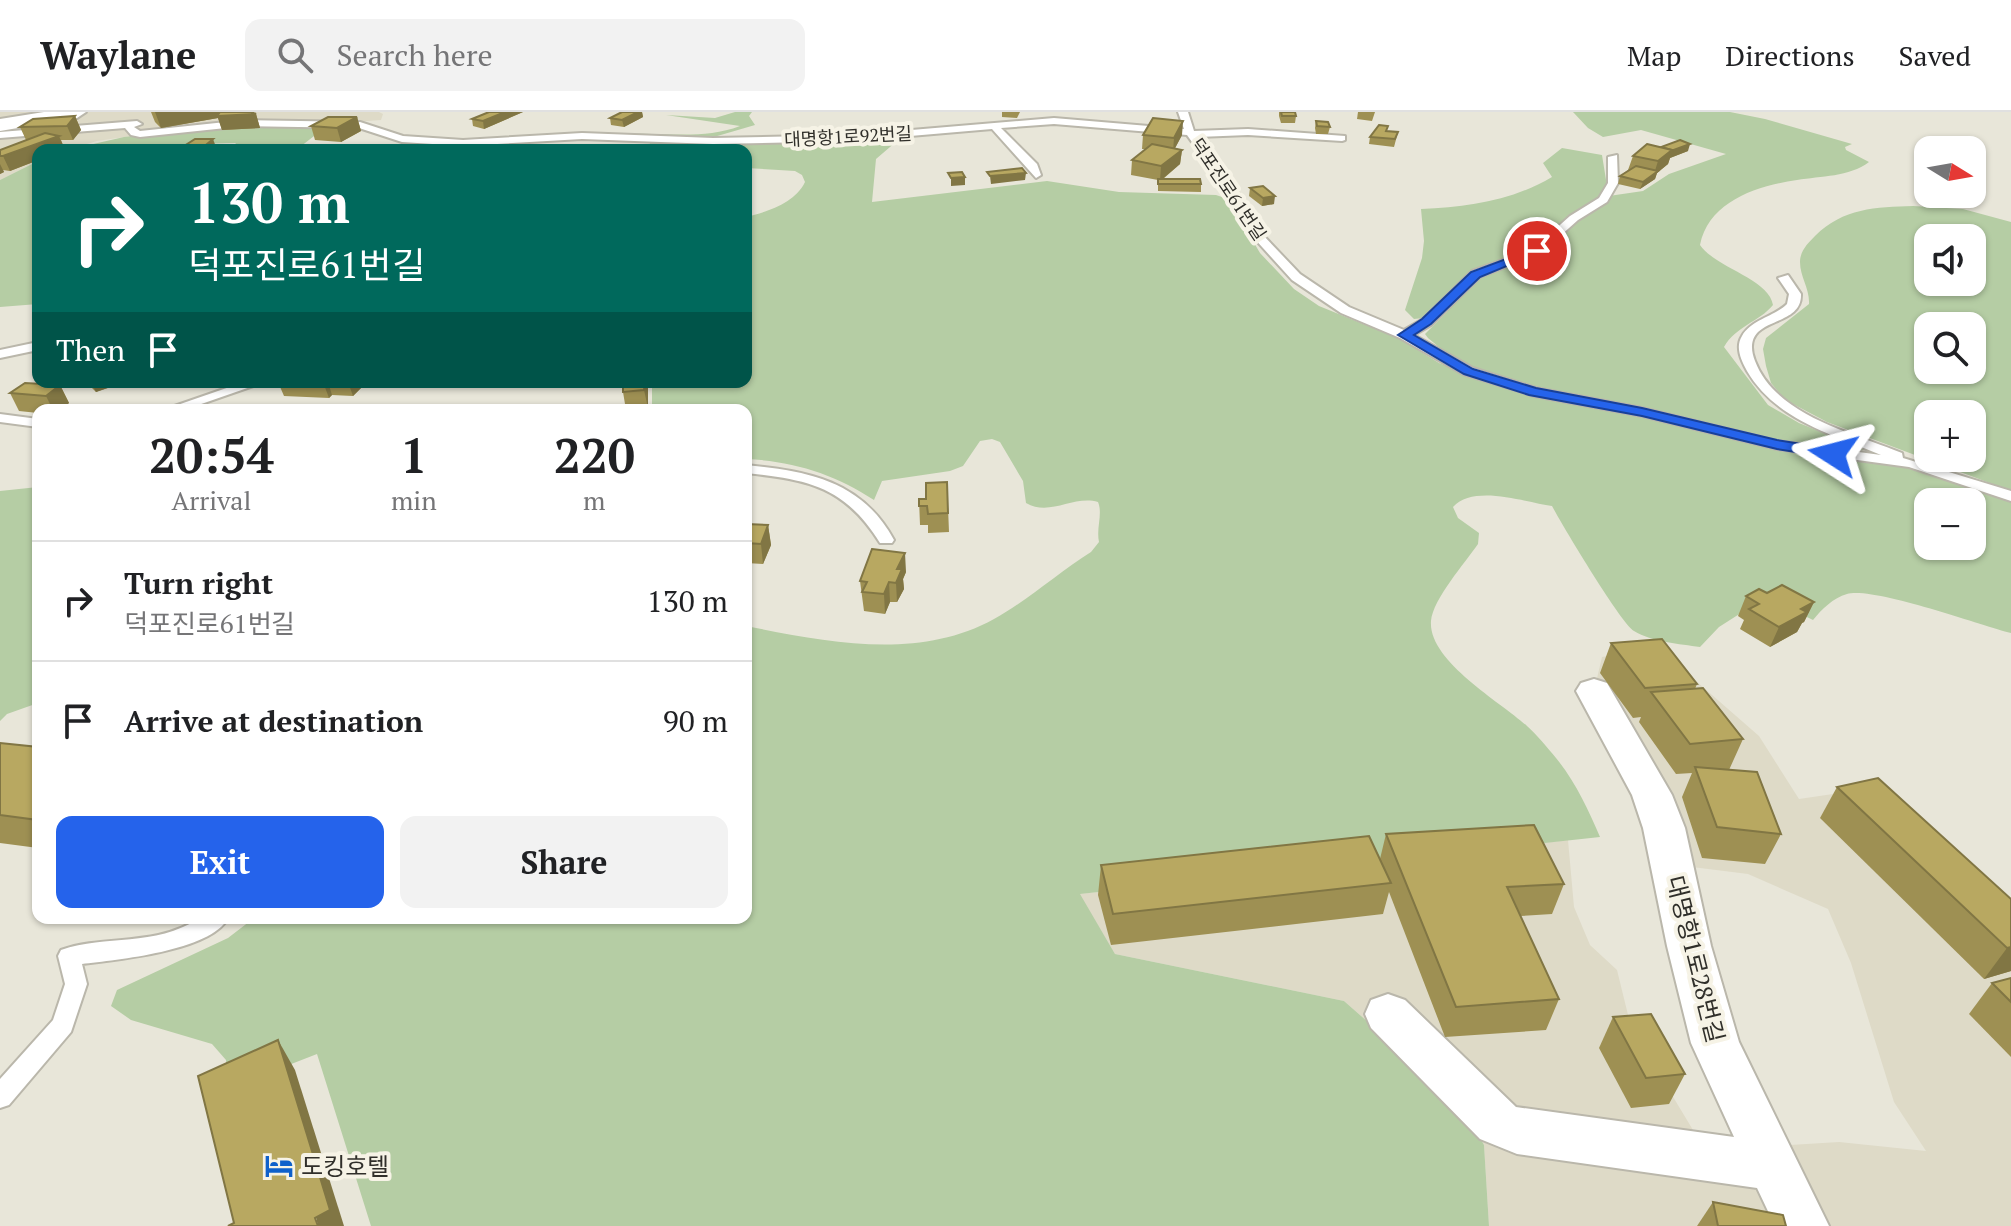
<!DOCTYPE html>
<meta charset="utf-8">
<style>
body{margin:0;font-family:"PT Serif","Noto Sans KR",serif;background:#f2f2f2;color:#202124;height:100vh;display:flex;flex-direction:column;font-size:30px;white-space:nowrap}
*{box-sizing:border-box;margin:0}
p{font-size:26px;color:#757577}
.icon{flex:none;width:44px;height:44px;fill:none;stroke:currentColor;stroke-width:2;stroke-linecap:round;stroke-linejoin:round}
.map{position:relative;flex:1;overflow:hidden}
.sheet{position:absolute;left:32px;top:292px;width:720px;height:520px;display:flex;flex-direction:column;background:#fff;border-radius:16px;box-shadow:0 2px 6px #0004}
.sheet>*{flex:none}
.guide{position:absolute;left:32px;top:32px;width:720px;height:244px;border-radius:16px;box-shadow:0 2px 6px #0004;background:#00695c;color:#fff;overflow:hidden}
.needle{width:52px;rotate:101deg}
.fabs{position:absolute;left:1914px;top:24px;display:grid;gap:16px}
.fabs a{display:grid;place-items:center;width:72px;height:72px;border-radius:16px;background:#fff;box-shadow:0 2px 6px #0004;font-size:40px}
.pin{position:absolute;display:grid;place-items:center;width:68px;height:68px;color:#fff;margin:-34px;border:4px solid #fff;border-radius:50%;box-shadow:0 2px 8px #0007}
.me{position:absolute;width:88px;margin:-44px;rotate:279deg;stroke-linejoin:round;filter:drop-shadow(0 0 6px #0008)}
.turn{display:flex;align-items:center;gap:28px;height:168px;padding:0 24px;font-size:36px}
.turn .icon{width:104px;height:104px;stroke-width:2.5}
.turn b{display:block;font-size:56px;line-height:68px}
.then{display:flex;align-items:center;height:76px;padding:0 24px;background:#0003;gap:16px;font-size:30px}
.eta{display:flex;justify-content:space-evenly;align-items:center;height:136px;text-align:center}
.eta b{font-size:48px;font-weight:600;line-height:56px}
.primary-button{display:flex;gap:16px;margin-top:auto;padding:16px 24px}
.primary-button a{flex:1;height:92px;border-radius:16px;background:#2563eb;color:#fff;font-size:32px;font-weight:600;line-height:92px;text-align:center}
.primary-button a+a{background:#f2f2f2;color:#202124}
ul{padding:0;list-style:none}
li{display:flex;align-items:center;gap:24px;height:120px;padding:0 24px;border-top:2px solid #e0e0e0}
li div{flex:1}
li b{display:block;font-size:30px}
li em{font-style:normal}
header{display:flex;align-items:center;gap:48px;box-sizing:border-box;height:112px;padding:0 40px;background:#fff;border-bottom:2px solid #e0e0e0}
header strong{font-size:38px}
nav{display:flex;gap:44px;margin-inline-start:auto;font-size:28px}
.search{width:560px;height:72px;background:#f2f2f2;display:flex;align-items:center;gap:20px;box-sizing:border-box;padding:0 28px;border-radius:16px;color:#757577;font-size:30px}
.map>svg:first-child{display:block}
.built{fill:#dedac7}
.green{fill:#b5cda4;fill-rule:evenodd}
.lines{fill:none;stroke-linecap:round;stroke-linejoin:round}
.lane-casing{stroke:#bab7ab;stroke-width:4}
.street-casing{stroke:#bab7ab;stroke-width:4}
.lane{fill:#fff;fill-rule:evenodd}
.street{fill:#fff;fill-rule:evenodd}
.wall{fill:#9e9053}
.shaded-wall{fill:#817644}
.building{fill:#b8a861;stroke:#817644;stroke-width:2}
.route{fill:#2563eb;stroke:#184099;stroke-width:2}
.labels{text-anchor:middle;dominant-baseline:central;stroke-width:8;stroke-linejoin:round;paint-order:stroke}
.far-street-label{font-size:18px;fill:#302f2a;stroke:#f6f3e6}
.near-street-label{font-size:24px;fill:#302f2a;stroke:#f6f3e6}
.near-poi-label{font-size:24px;fill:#302f2a;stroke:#f6f3e6;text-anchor:start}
</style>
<header>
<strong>Waylane</strong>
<div class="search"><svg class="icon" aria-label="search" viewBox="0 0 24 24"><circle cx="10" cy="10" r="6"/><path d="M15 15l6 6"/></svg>Search here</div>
<nav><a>Map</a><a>Directions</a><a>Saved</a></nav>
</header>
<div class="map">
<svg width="2011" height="1114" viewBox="0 0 2011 1114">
<rect width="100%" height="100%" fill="#e8e6d9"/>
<g class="built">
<path d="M0,0H379L383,2L381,8L340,11L195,15L97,29L67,38H38V49L0,68Z"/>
<path d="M1633,539L1696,569L1759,624L1799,687L1867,677L2011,814V1114H1489L1484,1033L1418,954L1344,889L1115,842L1079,782L1568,728L1574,795L1590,833L1617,858L1631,915L1705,1038L1839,1030L1926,1039L1894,990L1851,851L1828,797L1748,762L1676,753L1594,579L1602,545Z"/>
</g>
<g class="green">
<path d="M735,0H752L749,4L755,13L707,27L628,22C665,20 703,28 740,14L666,3L715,6Z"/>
<path d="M1573,0H1730L1765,7L1852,32L1845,35L1846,38L1869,50C1849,65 1821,64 1797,68C1757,74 1709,89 1700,133C1716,156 1769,167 1773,193C1759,210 1736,214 1724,235L1768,293L1799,311L1866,338L1841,339L1774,329L1549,280L1463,255L1428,226L1425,222L1447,200L1461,176L1424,206L1414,207L1405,198L1422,146L1424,129L1421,97C1468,95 1511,89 1552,65L1543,51L1562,36L1602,43L1607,74L1602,85L1643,79L1669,62L1726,42L1641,18L1603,25L1588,16Z"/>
<path d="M233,12L327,14L296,38H230L236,31L194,32L185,38H67L124,25Z"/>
<path d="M653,27H893L897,29L876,47L872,90L1047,69L1119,80L1216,83L1228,87L1260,141L1294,177L1319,194L1400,227L1439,251L1478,267L1552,288L1629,301L1776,336L1906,355L2011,390V521C1980,513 1872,474 1847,482C1833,486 1822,497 1813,508L1766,485L1719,515L1700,535C1680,532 1652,530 1634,519C1621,511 1562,413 1552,394C1524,390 1474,372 1453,395L1458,406L1479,421L1478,432C1465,451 1433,487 1431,509C1428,549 1501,590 1527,614C1537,623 1547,635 1556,646C1575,669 1588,697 1600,725L1080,782L1115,842L1344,889L1418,954L1467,1003L1484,1033L1489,1114H371L317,942L227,977L226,948L212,932L131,908L111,894L117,878L228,826L254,806H746V514C827,530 918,549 994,507C1028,488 1058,461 1091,440L1099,430C1096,416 1103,402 1098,390C1073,383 1050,405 1026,391L1023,369L1000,330L992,327L980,329L963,354L950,359L882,369L874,388C835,362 793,349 746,347V298H652V270H746V105C767,100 795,91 805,70L802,63L795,59L746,56V38H652L648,34ZM1928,390H1972V434H1928Z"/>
<path d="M38,49V192L0,195V68Z"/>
<path d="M1913,94L1963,97L2011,110V379L1827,310L1791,291L1781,283L1771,271L1766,254L1763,237L1766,226L1809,192C1810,177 1800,165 1800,150C1800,139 1808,131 1815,124C1843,96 1876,95 1913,94ZM1928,126H1972V170H1928ZM1928,214H1972V258H1928ZM1928,302H1972V346H1928Z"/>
<path d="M38,375V591L7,602L0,609V379Z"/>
</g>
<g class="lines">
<defs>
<g id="lane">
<path d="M1178,0H1188L1194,19L1248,17L1345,24V28L1342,29L1248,23L1198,25L1244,89L1262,122L1300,162L1349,195L1404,218L1423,207L1472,159L1533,137L1570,104L1599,86L1608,71V45L1617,43L1618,71L1607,90L1578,108L1541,141L1480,165L1431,213L1414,223L1473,256L1536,276L1642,296L1777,329L1881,343C1831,322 1776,308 1747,259C1741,248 1735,235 1742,224C1752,207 1774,205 1787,192L1789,182L1778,166L1788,163L1801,182C1802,207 1772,207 1758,220C1750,228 1751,239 1755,249C1776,304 1853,321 1902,341L1903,346L2011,379V389L1909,355L1777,337L1642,304L1534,284L1463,262L1400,226L1341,201L1292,168L1253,125L1234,89L1187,23L1054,12L1001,16L1037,52L1041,63L1036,66L992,17L852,29L713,32L582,27L463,34L402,30L359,16L245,14L140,25L131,23L125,16L0,26V20L137,9L142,12L134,15L140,19L245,8L360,10L403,24L463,28L582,21L713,26L852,23L1054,6L1184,17Z"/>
<path d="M38,230V238L0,246V238Z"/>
<path d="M244,270H265L184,298H163Z"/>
<path d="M0,302L38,307V315L0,310Z"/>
<path d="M746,353C809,359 862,369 894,428L892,431H880C845,375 810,368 746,361Z"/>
<path d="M200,806H228C211,839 116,848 82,852L87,872L71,920L9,993L0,996V967L53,908L65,872L58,844L61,838C107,822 153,836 200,806Z"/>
</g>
<g id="street">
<path d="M44,0H86L77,6L0,19V7Z"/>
<path d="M1594,567L1607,571L1672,683L1685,716L1711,834L1739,930L1829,1114H1775L1757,1076L1517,1042L1480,1027L1371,916L1365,902L1371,888L1388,882L1405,888L1516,995L1734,1025L1691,931L1667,834L1643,716L1632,683L1576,579L1581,571Z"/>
</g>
</defs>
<use href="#lane" class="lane-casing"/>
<use href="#street" class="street-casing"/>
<use href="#lane" class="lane"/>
<use href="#street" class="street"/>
</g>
<g class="wall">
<path d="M151,0H251L256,2L260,16L222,18L218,6L161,16L155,10Z"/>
<path d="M489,0H523L484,17L473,14L472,7Z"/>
<path d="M622,0H642L643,5L624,15L611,13L610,6Z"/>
<path d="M1002,0H1020L1017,6L1002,5Z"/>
<path d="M1279,0H1295L1296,4L1295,11H1281L1279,4Z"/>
<path d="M1358,0H1375L1372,9L1357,7Z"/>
<path d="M75,4L81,18L73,28H61L65,38L10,59L3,58L4,60L0,62V38L26,28L20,15Z"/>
<path d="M357,5L361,19L341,30L315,28L311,14Z"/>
<path d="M1316,9L1330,15L1328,22H1316L1315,16Z"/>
<path d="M1388,19L1398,20L1394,35L1369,32L1370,25Z"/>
<path d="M1143,23H1182L1175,36L1182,38L1180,52L1163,67L1201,72V80L1158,79V68L1131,63L1132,48L1146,37H1142Z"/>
<path d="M1661,35L1688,39L1670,46L1668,52L1657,61L1655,67L1640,77L1618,72L1620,64L1628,58L1633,44Z"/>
<path d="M1250,76L1274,92L1262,94L1249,84Z"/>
<path d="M86,270H125L96,280Z"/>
<path d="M278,270H367L353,284L332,283L329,286L284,284Z"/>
<path d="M611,270H648V296L626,298L623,280V273L612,274Z"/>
<path d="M60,273L69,291L60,298H38V301L19,299L10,281Z"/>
<path d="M947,370L949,420L928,421V413H920L919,387H926Z"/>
<path d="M746,412L768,413L771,433L763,452L746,451Z"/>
<path d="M906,460L903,467L904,477L897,490H890L885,502L864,499L860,469Z"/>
<path d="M1767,481L1814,490L1804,510L1802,511L1797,520L1770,535L1740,517L1744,508L1738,504L1746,484Z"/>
<path d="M1611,531L1697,572L1695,577L1743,627L1729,658L1781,722L1765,752L1702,746L1682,685L1692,661L1676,662L1639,610L1641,605L1633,606L1600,561Z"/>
<path d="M0,631L38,635V736L0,731Z"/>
<path d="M1837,675L2011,787V859L1984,867L1820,706Z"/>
<path d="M1386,722L1564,772L1552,802L1520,804L1559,887L1546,918L1445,925L1389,780L1383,802L1111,833L1098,783L1101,753L1380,747Z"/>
<path d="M2011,866V945L1969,902L1992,871Z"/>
<path d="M1613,905L1685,962L1669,992L1631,996L1599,936Z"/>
<path d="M1713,1090L1786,1114H1697Z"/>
</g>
<g class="shaded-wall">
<path d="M155,0H247L256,2L260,16L222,18L218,6L161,16Z"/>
<path d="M505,0H523L484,17L483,9Z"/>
<path d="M638,0H642L643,5L624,15L622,8Z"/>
<path d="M75,4L81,18L73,28L67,14Z"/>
<path d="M357,5L361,19L341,30L337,16Z"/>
<path d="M1183,9L1182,23L1173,40L1174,26Z"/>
<path d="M59,24L65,38H38V48L10,59L3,44Z"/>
<path d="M213,27L216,35L212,38H200Z"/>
<path d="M1690,32L1688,39L1670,46L1668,52L1657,61L1655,67L1640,77L1643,70L1654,62L1658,49L1669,39Z"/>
<path d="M1182,38L1180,52L1160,69L1161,54Z"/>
<path d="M0,52L4,60L0,62Z"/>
<path d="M1026,61L1025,68L991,72L990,64Z"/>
<path d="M965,65V73L951,74V66Z"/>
<path d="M1275,84L1274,92L1262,94L1263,86Z"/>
<path d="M91,270H125L96,280Z"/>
<path d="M323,270H328L332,283L329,286Z"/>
<path d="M348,270H367L353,284Z"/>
<path d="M645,270H648V296L644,278Z"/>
<path d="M60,273L69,291L60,298H53L46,284Z"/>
<path d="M768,413L771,433L763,452L761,432Z"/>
<path d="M905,441L906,460L903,467L904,477L897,490L896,471L897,457Z"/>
<path d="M889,470L890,490L885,502L884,482Z"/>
<path d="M1814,490L1804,510L1802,511L1797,520L1770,535L1779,515L1801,497Z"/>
<path d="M2011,835V859L1984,867L2007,836Z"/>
<path d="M278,928L295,958L344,1114H318Z"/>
</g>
<g class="building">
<path d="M220,0H251L256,2L217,4Z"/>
<path d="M489,0H505L483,9L472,7Z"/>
<path d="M622,0H638L622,8L610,6Z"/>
<path d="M1281,0H1295L1296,4H1282Z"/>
<path d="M75,4L67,14L20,15L33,7Z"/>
<path d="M328,5H357L337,16L311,14Z"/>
<path d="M1153,6L1183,9L1174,26L1143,23Z"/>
<path d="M1316,9L1328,10L1330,15L1317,14Z"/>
<path d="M1379,13L1388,14L1386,19L1398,20L1395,27L1370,25Z"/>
<path d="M45,21L59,24L3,44H0V38Z"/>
<path d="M195,27H213L200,38H178Z"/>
<path d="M1680,28L1690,32L1671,39L1672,38L1661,35Z"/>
<path d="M1152,32L1182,38L1161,54L1132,48Z"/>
<path d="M1647,32L1672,38L1658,49L1633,44Z"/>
<path d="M1636,54L1658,59L1643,70L1620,64Z"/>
<path d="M1022,56L1026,61L990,64L987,60Z"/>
<path d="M962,60L965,65L951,66L948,61Z"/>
<path d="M1158,67H1200L1201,72H1158Z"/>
<path d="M1263,74L1275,84L1263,86L1250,76Z"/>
<path d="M623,270H645L644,278L623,280Z"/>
<path d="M25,271L60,273L46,284L10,281Z"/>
<path d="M947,370L948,401L928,402L927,394H919V387H926V371Z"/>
<path d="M746,412L768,413L761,432L746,431Z"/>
<path d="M872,437L905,441L897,457H902L896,471L889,470L884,482L862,480L867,470L860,469Z"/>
<path d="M1782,473L1814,490L1801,497L1807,500L1779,515L1749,497L1759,492L1746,484L1759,477L1767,481Z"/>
<path d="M1662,527L1697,572L1645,576L1611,531Z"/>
<path d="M1703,576L1743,627L1690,632L1651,580Z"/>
<path d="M0,631L38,635V708L0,703Z"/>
<path d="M1695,655L1757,660L1781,722L1717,715Z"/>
<path d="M1878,666L2011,787V835L2007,836L1837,675Z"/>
<path d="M1534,713L1564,772L1507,775L1559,887L1456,895L1386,722Z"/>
<path d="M1369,724L1391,771L1113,802L1101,753Z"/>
<path d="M2011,866V890L1992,871Z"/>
<path d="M1651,902L1685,962L1646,966L1613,905Z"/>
<path d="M278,928L330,1098L315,1106L318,1114H228L234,1111L198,964Z"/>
<path d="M1713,1090L1783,1103L1786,1114H1718Z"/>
</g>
<path class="route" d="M1533,137L1543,139L1480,165L1431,212L1414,223L1473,257L1536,276L1642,296L1777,328L1833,337L1840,342L1833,346L1777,337L1642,304L1529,283L1464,262L1398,223L1422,207L1471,160Z"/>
<defs>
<symbol id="hotel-bare" viewBox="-9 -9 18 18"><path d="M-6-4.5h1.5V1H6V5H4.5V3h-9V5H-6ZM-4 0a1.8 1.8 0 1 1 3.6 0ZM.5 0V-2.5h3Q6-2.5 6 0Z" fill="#0f61cb" stroke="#f6f3e6" stroke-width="2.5" paint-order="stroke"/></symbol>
</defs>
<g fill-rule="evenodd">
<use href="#hotel-bare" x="259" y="1034" width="40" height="40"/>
</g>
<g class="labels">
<g class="far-street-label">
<text transform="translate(848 24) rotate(-3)">대명항1로92번길</text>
<text transform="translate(1229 77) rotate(56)">덕포진로61번길</text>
</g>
<g class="near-street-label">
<text transform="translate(1696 847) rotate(76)">대명항1로28번길</text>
</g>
<g class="near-poi-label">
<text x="301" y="1054">도킹호텔</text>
</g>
</g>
</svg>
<div class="fabs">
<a><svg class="needle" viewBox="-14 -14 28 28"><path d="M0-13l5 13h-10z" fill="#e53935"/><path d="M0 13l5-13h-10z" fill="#757577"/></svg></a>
<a><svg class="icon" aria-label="sound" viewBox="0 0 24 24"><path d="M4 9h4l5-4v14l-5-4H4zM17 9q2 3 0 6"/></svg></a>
<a><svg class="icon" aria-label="search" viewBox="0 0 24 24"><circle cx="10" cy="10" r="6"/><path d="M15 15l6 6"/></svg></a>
<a>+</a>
<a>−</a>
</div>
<div class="pin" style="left:1537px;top:139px;background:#d93025"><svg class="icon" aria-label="arrive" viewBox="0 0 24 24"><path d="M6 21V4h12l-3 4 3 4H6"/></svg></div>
<svg class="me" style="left:1833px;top:342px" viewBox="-20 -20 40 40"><path d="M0-17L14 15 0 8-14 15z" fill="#2563eb" stroke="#fff" stroke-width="4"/></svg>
<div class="guide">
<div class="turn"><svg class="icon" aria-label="right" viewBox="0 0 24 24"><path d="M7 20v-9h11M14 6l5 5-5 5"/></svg><div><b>130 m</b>덕포진로61번길</div></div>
<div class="then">Then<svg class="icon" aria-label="arrive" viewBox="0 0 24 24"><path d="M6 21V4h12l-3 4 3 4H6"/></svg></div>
</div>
<section class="sheet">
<div class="eta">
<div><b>20:54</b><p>Arrival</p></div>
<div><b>1</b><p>min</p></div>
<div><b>220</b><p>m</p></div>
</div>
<ul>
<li><svg class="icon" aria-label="right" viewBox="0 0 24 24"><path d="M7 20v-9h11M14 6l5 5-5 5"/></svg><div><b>Turn right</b><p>덕포진로61번길</p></div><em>130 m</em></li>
<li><svg class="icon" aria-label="arrive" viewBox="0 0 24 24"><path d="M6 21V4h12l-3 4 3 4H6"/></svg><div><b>Arrive at destination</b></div><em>90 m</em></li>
</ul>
<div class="primary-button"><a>Exit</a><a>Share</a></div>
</section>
</div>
